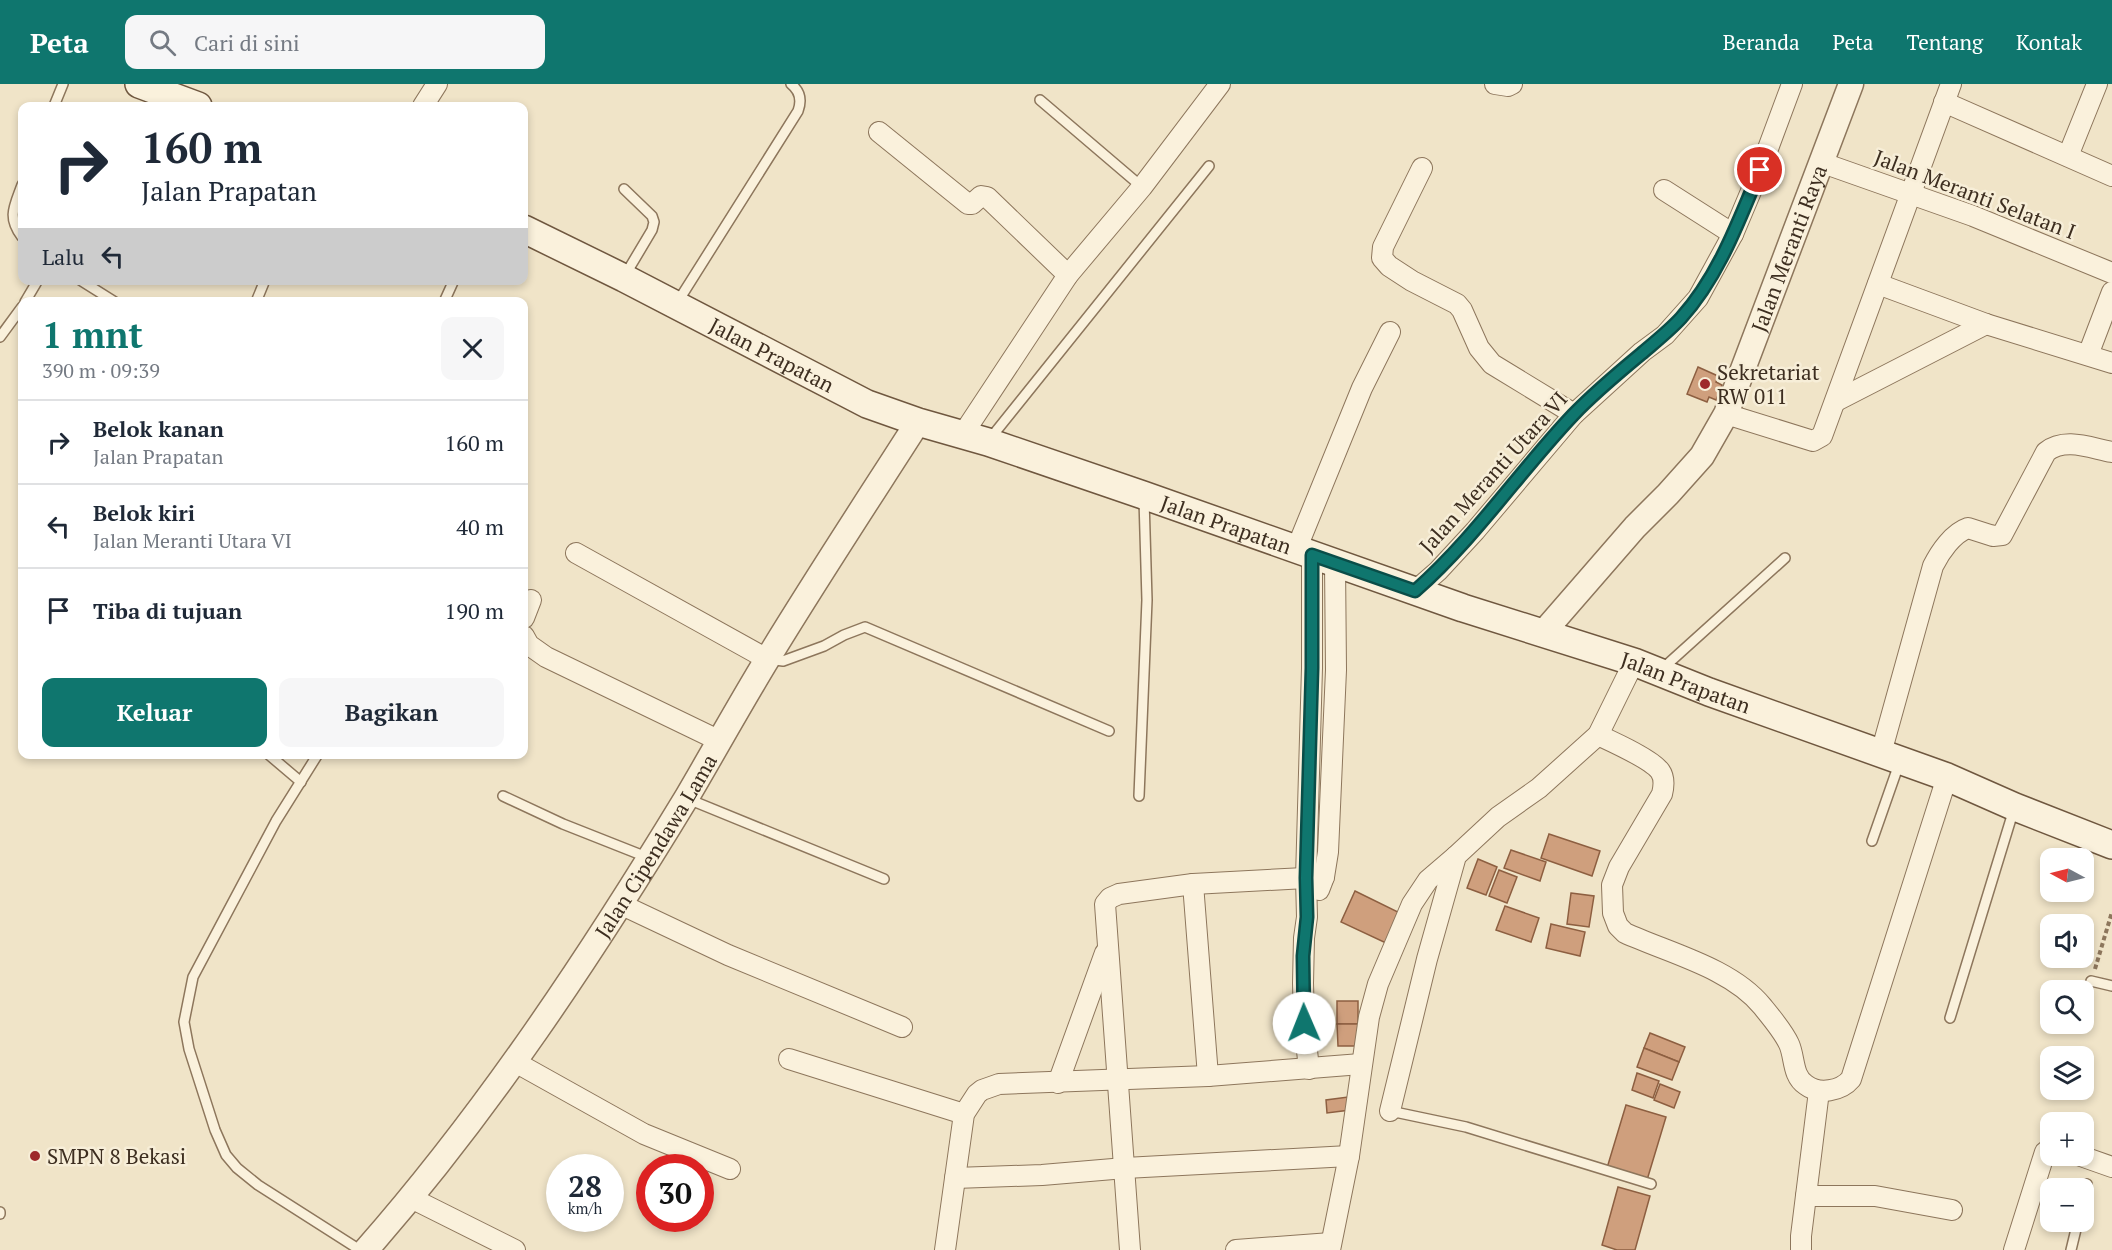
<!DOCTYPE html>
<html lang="id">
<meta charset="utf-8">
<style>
body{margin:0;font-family:"PT Serif",serif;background:#f6f6f7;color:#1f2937;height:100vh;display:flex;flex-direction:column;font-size:22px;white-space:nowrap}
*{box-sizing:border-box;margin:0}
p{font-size:20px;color:#747a83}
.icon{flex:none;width:33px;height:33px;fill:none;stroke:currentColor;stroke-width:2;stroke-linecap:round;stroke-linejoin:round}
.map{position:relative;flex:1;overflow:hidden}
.sheet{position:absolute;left:18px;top:213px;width:510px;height:462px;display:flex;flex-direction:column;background:#fff;border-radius:12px;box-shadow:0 3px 9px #0003}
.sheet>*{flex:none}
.hud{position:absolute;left:18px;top:18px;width:510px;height:183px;border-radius:12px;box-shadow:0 3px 9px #0003;background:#fff;color:#1f2937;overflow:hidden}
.needle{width:39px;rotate:277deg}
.controls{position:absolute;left:2040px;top:764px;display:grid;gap:12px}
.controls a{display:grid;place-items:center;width:54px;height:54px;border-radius:12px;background:#fff;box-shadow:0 3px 9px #0003;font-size:30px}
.speed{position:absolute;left:546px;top:1070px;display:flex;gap:12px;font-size:30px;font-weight:700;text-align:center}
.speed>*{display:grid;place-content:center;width:78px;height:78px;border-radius:50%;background:#fff;box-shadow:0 3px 9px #0003;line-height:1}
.speed small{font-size:15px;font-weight:400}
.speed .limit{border:9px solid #d22;background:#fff;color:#111}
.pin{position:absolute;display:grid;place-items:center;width:51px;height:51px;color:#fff;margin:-26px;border:3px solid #fff;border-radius:50%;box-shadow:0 2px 6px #0007}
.me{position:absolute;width:66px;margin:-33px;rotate:359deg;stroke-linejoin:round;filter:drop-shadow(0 0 4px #0008)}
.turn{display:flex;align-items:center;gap:21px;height:126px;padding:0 24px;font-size:27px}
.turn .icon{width:78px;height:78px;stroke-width:2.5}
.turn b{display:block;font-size:42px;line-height:51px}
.then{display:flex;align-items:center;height:57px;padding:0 24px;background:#0003;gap:12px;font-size:22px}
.round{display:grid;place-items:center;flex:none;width:63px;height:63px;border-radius:12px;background:#f6f6f7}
.headline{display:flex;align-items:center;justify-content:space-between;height:102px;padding:0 24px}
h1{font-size:36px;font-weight:700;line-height:45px;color:#0f766e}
.cta{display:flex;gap:12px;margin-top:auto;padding:12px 24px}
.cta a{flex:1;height:69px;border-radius:12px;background:#0f766e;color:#fff;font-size:24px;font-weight:700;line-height:69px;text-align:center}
.cta a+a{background:#f6f6f7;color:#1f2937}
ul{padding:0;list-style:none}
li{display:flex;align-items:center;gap:18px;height:84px;padding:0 24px;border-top:2px solid #e0e1e3}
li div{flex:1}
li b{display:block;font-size:22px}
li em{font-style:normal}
header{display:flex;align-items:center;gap:36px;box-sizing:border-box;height:84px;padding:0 30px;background:#0f766e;color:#fff}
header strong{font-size:28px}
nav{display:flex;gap:33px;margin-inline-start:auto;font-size:21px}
.search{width:420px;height:54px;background:#f6f6f7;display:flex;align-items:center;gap:15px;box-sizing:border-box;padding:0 21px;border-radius:12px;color:#747a83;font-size:22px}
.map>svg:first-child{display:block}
.building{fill:#cf9f7d;stroke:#8d5f41;stroke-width:1.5}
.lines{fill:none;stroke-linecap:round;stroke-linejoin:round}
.service-casing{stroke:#8d765c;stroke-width:12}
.minor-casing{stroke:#8d765c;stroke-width:22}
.tertiary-casing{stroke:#8d765c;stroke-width:27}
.secondary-casing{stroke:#6f573f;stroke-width:30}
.path{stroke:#8d765c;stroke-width:4;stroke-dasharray:4.5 3;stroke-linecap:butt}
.service{stroke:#faf1dc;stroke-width:9}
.minor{stroke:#faf1dc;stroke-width:20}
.tertiary{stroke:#faf1dc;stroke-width:24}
.secondary{stroke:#faf1dc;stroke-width:27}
.route-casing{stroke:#0a4d48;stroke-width:15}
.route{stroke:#0f766e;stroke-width:10}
.poi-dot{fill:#9e2a2b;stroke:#f7eed8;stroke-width:2}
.labels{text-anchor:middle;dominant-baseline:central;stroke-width:5;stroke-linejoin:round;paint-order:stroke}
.street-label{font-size:21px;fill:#3d2e20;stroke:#f7eed8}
.poi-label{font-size:21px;fill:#3d2e20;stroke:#f7eed8;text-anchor:start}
</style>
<header>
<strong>Peta</strong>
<div class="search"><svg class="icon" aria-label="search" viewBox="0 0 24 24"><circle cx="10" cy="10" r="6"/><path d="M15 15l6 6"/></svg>Cari di sini</div>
<nav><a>Beranda</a><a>Peta</a><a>Tentang</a><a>Kontak</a></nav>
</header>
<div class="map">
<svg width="2112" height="1166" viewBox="0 0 2112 1166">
<rect width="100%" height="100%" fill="#f0e4c8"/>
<g class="building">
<path d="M1698,283L1718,292L1716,298L1722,301L1716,316L1709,313L1707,318L1687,310Z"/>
<path d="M1549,750L1600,767L1592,792L1541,774Z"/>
<path d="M1511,766L1546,778L1540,797L1504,784Z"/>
<path d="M1478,775L1497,783L1486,811L1467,804Z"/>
<path d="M1499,786L1517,793L1507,819L1489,812Z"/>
<path d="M1355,807L1400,829L1386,859L1341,838Z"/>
<path d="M1571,809L1594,812L1589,843L1567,840Z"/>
<path d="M1505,822L1539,834L1531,858L1496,846Z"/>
<path d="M1551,840L1585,848L1580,872L1546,864Z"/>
<rect x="1337" y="917" width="21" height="23"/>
<path d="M1337,940H1358L1359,962H1338Z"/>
<path d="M1650,949L1685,963L1679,978L1644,964Z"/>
<path d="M1644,964L1679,978L1672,996L1637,983Z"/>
<path d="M1637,989L1659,997L1653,1014L1632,1006Z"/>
<path d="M1660,1000L1680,1008L1674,1024L1654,1016Z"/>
<path d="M1348,1013L1350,1026L1327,1029L1326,1016Z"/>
<path d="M1626,1021L1666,1033L1647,1096L1607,1084Z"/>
<path d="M1618,1103L1650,1112L1635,1166H1617L1602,1161Z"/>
</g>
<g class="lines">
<defs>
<g id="service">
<path d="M1040,16L1142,103"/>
<path d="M54,22L63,0"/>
<path d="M22,101C14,123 7,133 22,153"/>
<path d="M624,105L652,132L654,138L652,146L624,193"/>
<path d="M80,196L115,218"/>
<path d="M25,218L38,196"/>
<path d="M256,218L265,196"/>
<path d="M444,218L454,196"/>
<path d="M677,219L798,27C802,16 800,7 791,0"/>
<path d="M0,253L22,223"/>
<path d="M989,356L1209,82"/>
<path d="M768,575L783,577L824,562L844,551L865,543L1109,647"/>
<path d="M1661,586L1785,474"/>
<path d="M268,670L301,698"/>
<path d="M318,670L276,737L193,893L184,938L189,965L215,1046L226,1071L237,1084L258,1101L360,1166"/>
<path d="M503,712L563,740L649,774"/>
<path d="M1139,712L1147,516L1144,415"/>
<path d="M688,715L884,795"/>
<path d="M1872,757L1899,680"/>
<path d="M2091,897L2112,902"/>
<path d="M1950,934L2014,725"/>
<path d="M1390,1027L1466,1043L1651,1100"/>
<path d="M2084,1114L2087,1100"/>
<path d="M0,1128V1130"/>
<path d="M2071,1166L2078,1137"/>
</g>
<g id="minor">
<path d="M1495,0L1508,2L1512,0"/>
<path d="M1944,18L2112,92"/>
<path d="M423,22L437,0"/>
<path d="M879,48L968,120H972L981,112L987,113L1068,191"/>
<path d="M2068,72L2097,0"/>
<path d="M1820,78L1973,132L2112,189"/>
<path d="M1422,84L1383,163L1382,174L1389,182L1412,197L1457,220L1462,226L1479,264L1492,280L1574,330"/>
<path d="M1664,106L1733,150"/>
<path d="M1878,200L1986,240L2112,279"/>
<path d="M2088,271L2112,208"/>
<path d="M1836,317L1986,240"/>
<path d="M1726,330L1813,357L1822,352L1951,0"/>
<path d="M963,350L1068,191L1142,103L1220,0"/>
<path d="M1296,466L1362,304L1390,248"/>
<path d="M576,469L767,575"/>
<path d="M1415,507L1438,487L1475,447L1574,330L1642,268L1665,251L1698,214L1733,150L1760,86L1792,0"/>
<path d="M524,534L531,516"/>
<path d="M524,552L529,561L546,573L720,657"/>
<path d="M1598,651C1613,658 1651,675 1660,687C1665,694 1664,702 1662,710L1619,783L1612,801L1613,829L1618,842L1625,849C1669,869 1731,884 1762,922C1771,933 1783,947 1789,960C1795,973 1792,992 1806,1001C1819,1011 1841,1007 1851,995L1947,693"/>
<path d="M1881,669L1933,482C1940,468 1953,449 1968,444L1993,452L2002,451L2046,368C2065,353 2090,364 2112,368"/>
<path d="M1193,800L1208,992"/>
<path d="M1319,806L1324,793L1328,768L1336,586L1335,479"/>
<path d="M620,820L728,871L902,943"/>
<path d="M789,975L964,1030"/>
<path d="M515,978L644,1050L730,1085"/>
<path d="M1309,985L1304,939L1303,899L1304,854L1307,833L1306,794L1312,584V471"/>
<path d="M1058,999L1105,869"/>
<path d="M1390,1027L1427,875L1456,772L1498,733L1539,704L1598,651L1634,578"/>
<path d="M2078,1071L2112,1083"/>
<path d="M955,1094L1042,1091L1125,1084L1349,1072"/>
<path d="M1806,1112H1875L1952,1126"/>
<path d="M411,1114L515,1166"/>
<path d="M945,1166L964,1030L977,1010L982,1006L999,1000L1208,992L1361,980"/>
<path d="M1130,1166L1105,820L1110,814L1119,810L1193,800L1324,793"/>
<path d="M1236,1166L1331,1159"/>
<path d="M1330,1166L1349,1072L1369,933L1378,900L1412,820L1428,796L1456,772"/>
<path d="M1801,1166V1152L1819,1007"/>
<path d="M2014,1166L2045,1068L2050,1065"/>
</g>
<g id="tertiary">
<path id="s1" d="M1542,550L1635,443L1668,410L1702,372L1726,330L1851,0"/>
<path id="s2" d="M366,1166C488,1027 591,871 687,713C714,667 740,620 768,574C816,495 868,416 918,338"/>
</g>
<g id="secondary">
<path d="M139,0L198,22"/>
<path id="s3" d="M524,145L624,194L867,320L918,338L988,358L1143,411L1463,524L1634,578L1709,608L1947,693L2015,723L2112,761"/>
</g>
</defs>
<use href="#service" class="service-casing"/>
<use href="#minor" class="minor-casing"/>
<use href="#tertiary" class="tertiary-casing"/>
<use href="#secondary" class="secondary-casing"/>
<g class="path">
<path d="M2095,885L2112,828"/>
<path d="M2084,921L2087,909"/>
<path d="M2076,945L2078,939"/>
</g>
<use href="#service" class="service"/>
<use href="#minor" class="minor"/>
<use href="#tertiary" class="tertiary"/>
<use href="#secondary" class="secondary"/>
</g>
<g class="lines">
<defs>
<path id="route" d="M1304,939L1303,872L1307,833L1306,794L1312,584V471L1415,507C1475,454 1519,388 1573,331C1594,309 1618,289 1641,270C1655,258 1669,247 1681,234C1719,192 1739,136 1760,86"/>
</defs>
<use href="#route" class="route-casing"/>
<use href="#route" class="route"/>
</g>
<g class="poi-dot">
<circle cx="1705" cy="300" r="6"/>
<circle cx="35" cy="1072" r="6"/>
</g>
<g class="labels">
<g class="street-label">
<text transform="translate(1975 110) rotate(21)">Jalan Meranti Selatan I</text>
<text stroke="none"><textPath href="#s1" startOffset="465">Jalan Meranti Raya</textPath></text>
<text stroke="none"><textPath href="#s3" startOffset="278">Jalan Prapatan</textPath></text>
<text transform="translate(1493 388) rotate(-48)">Jalan Meranti Utara VI</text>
<text stroke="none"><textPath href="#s3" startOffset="764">Jalan Prapatan</textPath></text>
<text stroke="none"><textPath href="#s3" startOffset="1250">Jalan Prapatan</textPath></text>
<text stroke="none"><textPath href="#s2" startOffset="498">Jalan Cipendawa Lama</textPath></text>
</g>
<g class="poi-label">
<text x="1717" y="288">Sekretariat<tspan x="1717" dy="24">RW 011</tspan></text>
<text x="47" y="1072">SMPN 8 Bekasi</text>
</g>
</g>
</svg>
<div class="controls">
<a><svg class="needle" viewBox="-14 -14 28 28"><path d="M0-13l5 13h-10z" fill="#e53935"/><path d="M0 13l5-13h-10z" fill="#747a83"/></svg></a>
<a><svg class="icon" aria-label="sound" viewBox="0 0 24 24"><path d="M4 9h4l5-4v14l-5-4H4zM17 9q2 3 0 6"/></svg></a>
<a><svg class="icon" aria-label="search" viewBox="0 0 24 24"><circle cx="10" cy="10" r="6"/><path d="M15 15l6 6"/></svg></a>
<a><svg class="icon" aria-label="layers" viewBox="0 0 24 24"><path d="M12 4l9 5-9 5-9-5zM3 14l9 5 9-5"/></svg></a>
<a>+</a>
<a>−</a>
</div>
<div class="speed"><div>28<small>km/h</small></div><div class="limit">30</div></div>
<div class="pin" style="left:1760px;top:86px;background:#d93025"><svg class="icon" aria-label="arrive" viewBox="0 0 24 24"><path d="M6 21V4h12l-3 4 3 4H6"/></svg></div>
<svg class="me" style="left:1304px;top:939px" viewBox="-20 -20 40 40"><circle r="19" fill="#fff"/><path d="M0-13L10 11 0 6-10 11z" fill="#0f766e"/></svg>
<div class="hud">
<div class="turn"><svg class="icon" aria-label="right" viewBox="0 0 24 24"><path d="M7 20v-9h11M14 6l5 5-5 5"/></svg><div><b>160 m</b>Jalan Prapatan</div></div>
<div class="then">Lalu<svg class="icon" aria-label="left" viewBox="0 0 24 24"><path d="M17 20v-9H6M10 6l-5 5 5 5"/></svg></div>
</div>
<section class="sheet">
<div class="headline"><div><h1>1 mnt</h1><p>390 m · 09:39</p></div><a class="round"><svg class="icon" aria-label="close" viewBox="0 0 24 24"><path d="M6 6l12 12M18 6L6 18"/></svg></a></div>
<ul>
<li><svg class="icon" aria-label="right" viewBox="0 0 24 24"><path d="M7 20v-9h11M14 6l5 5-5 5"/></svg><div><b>Belok kanan</b><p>Jalan Prapatan</p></div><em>160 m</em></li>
<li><svg class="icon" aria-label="left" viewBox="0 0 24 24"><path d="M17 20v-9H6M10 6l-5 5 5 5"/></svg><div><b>Belok kiri</b><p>Jalan Meranti Utara VI</p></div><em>40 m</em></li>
<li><svg class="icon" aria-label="arrive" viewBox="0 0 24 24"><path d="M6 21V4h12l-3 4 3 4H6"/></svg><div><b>Tiba di tujuan</b></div><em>190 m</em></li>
</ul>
<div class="cta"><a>Keluar</a><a>Bagikan</a></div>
</section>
</div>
